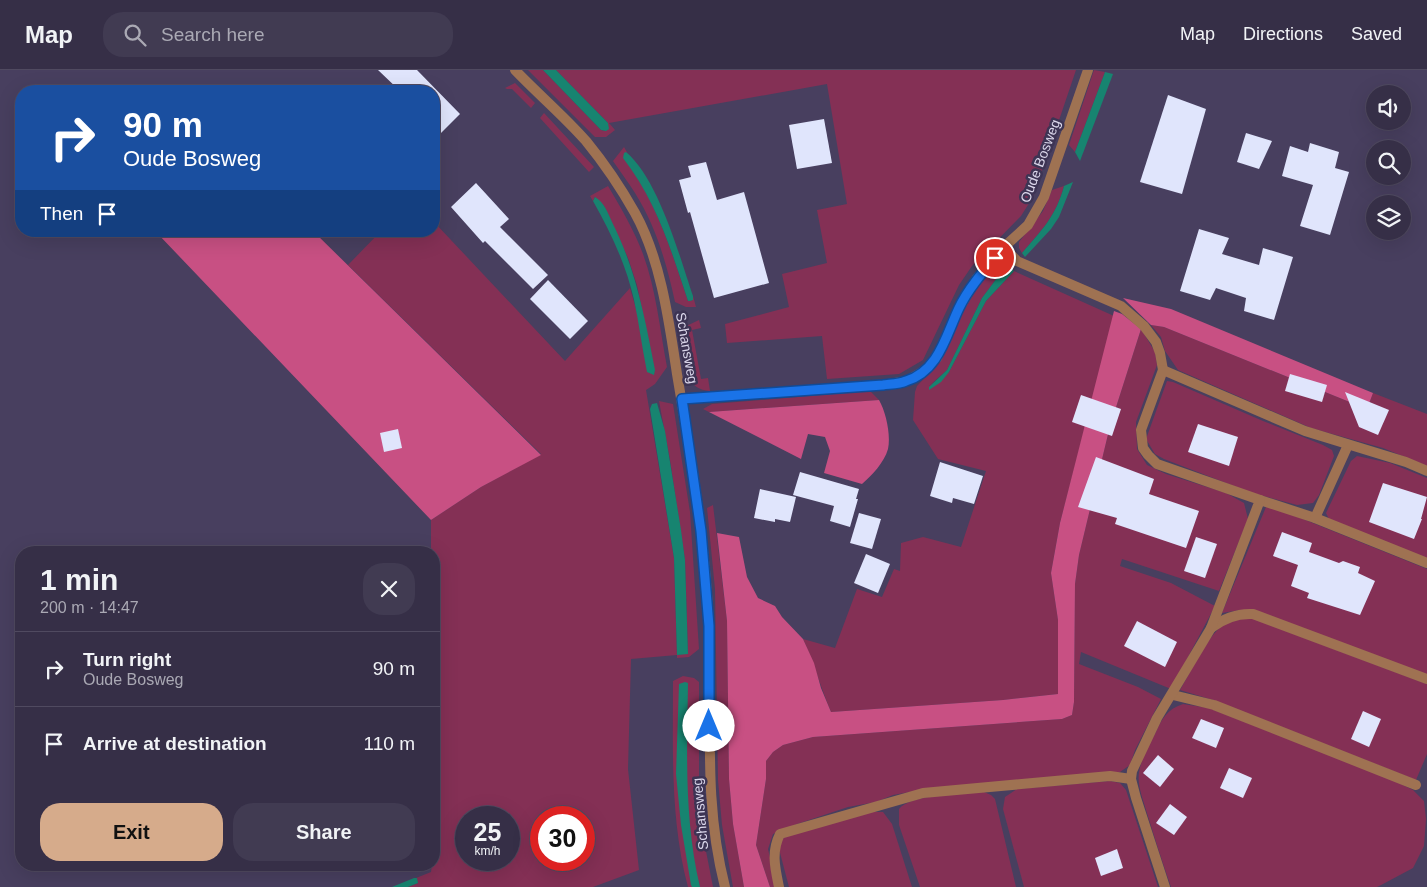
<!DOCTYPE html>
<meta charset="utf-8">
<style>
body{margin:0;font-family:Helvetica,sans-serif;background:#413b52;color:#f1f3f6;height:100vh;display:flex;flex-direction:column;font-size:19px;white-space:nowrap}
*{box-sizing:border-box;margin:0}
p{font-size:16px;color:#aaa9b4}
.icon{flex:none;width:28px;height:28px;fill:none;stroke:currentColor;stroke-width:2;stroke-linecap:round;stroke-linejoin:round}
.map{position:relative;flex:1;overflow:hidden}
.drawer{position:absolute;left:15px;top:476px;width:425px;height:325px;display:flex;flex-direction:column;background:#362f47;border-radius:20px;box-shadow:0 5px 20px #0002,0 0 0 1px #504a60}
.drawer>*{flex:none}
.top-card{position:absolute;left:15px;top:15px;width:425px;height:152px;border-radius:20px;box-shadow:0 5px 20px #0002,0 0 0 1px #504a60;background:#1a4fa0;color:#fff;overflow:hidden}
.tools{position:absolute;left:1366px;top:15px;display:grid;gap:10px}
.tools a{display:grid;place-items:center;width:45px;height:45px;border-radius:50%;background:#362f47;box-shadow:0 5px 20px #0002,0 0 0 1px #504a60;font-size:25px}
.speed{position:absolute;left:455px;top:736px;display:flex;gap:10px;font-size:25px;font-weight:700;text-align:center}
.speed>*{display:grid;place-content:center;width:65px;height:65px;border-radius:50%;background:#362f47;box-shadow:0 5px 20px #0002,0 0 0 1px #504a60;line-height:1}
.speed small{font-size:12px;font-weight:400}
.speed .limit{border:8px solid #d22;background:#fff;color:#111}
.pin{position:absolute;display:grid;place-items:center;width:42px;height:42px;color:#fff;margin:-21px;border:2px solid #fff;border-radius:50%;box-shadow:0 1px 5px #0007}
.me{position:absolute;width:55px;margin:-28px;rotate:0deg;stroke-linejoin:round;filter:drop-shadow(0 0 4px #0008)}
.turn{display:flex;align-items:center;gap:18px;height:105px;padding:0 25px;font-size:22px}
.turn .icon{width:65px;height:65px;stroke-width:2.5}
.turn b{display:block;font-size:35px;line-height:42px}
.then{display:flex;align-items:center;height:48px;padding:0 25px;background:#0003;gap:10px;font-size:19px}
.round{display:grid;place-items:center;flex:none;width:52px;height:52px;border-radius:20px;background:#413b52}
.headline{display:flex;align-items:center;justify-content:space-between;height:85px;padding:0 25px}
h1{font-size:30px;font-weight:700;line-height:38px}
.button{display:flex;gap:10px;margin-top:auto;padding:10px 25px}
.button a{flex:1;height:58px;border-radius:20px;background:#d6ab8b;color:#111;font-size:20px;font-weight:700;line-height:58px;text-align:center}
.button a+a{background:#413b52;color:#f1f3f6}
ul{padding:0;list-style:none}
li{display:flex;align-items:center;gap:15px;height:75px;padding:0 25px;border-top:1px solid #504a60}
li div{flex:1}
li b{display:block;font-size:19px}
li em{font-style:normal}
header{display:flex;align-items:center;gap:30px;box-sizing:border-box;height:70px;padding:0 25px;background:#362f47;border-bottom:1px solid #504a60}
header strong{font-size:24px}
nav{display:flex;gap:28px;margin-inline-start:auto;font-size:18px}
.search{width:350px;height:45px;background:#413b52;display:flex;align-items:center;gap:12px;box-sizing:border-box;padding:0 18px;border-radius:20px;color:#aaa9b4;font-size:19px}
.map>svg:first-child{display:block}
.green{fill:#843055;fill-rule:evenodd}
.forest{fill:#c85083}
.water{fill:#178470}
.building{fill:#e0e5fc}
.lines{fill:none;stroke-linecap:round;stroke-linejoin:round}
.lane{stroke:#9f7252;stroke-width:10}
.street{stroke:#9f7252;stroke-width:10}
.route-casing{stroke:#114b97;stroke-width:12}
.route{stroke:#1a73e8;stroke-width:9}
.labels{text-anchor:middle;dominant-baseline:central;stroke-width:5;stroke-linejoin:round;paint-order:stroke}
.street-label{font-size:14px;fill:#dbd7eb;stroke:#3d3454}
</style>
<header>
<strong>Map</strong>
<div class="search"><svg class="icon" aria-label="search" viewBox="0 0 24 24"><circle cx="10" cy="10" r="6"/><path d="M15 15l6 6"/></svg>Search here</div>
<nav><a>Map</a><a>Directions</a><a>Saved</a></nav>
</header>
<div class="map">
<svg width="1427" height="817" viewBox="0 0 1427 817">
<rect width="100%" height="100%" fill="#483f5f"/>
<g class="green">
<path d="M528,0H543L601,60L606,61L608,53L556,0H1076L1033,127L1021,146L972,196L959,215L923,290L899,304L827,309L822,266L727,273L725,254L789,237L782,204L827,193L817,140L847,134L827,14L609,53L615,60L606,67H595Z"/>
<path d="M1094,0L1105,2L1075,82L1069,75Z"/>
<path d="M515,13L535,33L531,38L512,19H507L505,18Z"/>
<path d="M544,43L594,97L589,102L540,48Z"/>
<path d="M624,77L628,84L626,82L624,88C657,132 671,180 688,231L693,230V226L696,237H686L675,232C667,195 656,156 635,123C628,112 620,101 613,91Z"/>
<path d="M608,116C621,138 634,160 643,184C656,219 660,260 667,297L655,314L646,320L674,488L677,585L688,583L685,490L670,390L659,331L673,334L690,442L699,579L689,587L677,588V585L631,589L628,699L639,800L593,817H408L418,813L416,808L431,802L432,795H434V482H431V450L481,417L541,384L348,195L381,161H434V152L565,291L630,218L655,304L637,215L628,188L604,136L595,127L593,131L590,126ZM466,748H509V790H466ZM541,748H584V790H541Z"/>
<path d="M1064,116C1056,146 1042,160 1022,183L1019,178V172L1043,141L1052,120Z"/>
<path d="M999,191L1006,196L982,228L947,300L929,316L949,302L986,231L1014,201L1114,246L1060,453L1051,503L1058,550V624L1003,630L831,642C821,618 814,593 803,569L835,578L857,519L882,527L894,499L900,501L901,473L923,467L961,477L986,401L938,389L913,350L915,322L917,316L941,291L965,238L980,214Z"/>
<path d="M699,250L701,258L692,260L701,309L708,308L710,321C699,320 693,316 688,306L680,259Z"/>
<path d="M1151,255L1164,257L1367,339L1373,323L1427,344V396L1383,378L1311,358L1178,300L1165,281L1161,267Z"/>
<path d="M1141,259L1155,282L1157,295L1136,352L1137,379L1147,395L1166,404L1226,423L1244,433L1248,449L1219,521L1122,489L1120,496L1171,513L1215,536L1171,619L1081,582L1079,594L1138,617L1161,629L1135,680L1130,695L1120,702L921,720L893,725L876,732L848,737L797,754L773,764L768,779L777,817H770L756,775L766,709V691L773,682L783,675L813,667L1062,649L1072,645L1074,632L1075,514L1079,485L1110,356Z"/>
<path d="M1167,311L1173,312L1263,351L1323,375L1332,380L1334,386L1319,425L1313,433L1297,435L1252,423L1164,389L1155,384L1146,369Z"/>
<path d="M870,321L879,330L709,342L703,339L712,334Z"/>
<path d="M1357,386L1390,393L1427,408V489L1330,451L1326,443L1351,391Z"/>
<path d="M713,435L727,551L729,709L733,754L744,817H733L722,755L718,710L715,519L707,438Z"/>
<path d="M1266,437L1283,441L1427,499V605L1240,540L1222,543Z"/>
<path d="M1242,548L1254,549L1427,614V684L1416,710L1213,630L1180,620C1189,605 1208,566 1221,557C1227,552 1235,550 1242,548Z"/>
<path d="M683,606L694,608L699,612V718L705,776L713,817H688C670,750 673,680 673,611Z"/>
<path d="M1183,634L1209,638L1391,709L1413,720L1424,731L1426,749L1424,776L1413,798L1383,814L1377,817H1171C1162,791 1154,766 1146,740C1143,729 1137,715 1139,703C1141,688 1148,676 1155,664C1161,650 1167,639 1183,634Z"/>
<path d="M1110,711L1120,713L1126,720L1158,817H1024L1003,739L1005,727L1017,719Z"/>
<path d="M984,722L991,725L995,729L1016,817H920L899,755V739C911,724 964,724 984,722Z"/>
<path d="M863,742H883L892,754L912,817H789L779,779L780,771L785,767Z"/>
</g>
<g class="forest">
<path d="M158,161H313L541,385L481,417L431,450L157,163Z"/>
<path d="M1123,228L1171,239L1373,323L1367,339L1164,257L1151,255Z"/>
<path d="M1114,241L1122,244L1141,259L1110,356L1079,485L1075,514L1074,632L1072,645L1062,649L813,667L783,675L773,682L766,691V709L756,775L770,817H744L733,754L729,709L727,551L717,463L739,467L747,507L758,528L775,536L782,547L803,569L814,593L821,618L831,642L1003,630L1058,624V550L1051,503L1060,453Z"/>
<path d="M879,330C886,342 891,365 888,379C884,393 872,405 862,414L824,403L830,381L825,367L808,364L801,389L709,342Z"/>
</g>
<g class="water">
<path d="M543,0H556L608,53L609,59L606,61L601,60Z"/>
<path d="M1105,2L1113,4L1080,91L1075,82Z"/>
<path d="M626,82C659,110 679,185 693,226V230L690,231H688C671,180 657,132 623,88L624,83Z"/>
<path d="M1073,112L1059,147L1051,159L1025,187L1022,183C1042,160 1056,146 1064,116Z"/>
<path d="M595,127C604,132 608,143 612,152C636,199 645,249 655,300L654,305L647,302C642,278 639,253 634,230C626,194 610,161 593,131Z"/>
<path d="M1006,196L1014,201L986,231L949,302L941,312L929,320V317L947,300L982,228Z"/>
<path d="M657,333L665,361L681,460L685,490L688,584L677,585L674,488L650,339L652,334Z"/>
<path d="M685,612L688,613C687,682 684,749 700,817H692L691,815L681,755L676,704L679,614Z"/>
<path d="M414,808H417L418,813L408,817H392Z"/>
</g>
<g class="building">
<path d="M378,0H417L460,44L434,70V21H400Z"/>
<path d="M1168,25L1206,39L1182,124L1140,112Z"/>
<path d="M824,49L832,93L797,99L789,55Z"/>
<path d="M1246,63L1272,71L1259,99L1237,92Z"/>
<path d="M1310,73L1339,82L1335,98L1349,102L1330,165L1300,156L1313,115L1282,106L1290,76L1308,82Z"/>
<path d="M706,92L717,130L744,122L769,213L714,228L690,142L688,143L679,110L691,107L688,96Z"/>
<path d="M476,113L509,149L500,157L548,205L533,219L485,171L483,173L451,137Z"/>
<path d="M1199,159L1229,168L1222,184L1259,195L1263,178L1293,187L1274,250L1244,241L1246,228L1216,218L1210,230L1180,221Z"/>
<path d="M548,210L588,251L570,269L530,229Z"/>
<path d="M1290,304L1327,315L1322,332L1285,321Z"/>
<path d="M1345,322L1389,340L1378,365L1359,357Z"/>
<path d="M1081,325L1121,339L1112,366L1072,352Z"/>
<path d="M1198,354L1238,367L1229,396L1188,382Z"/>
<path d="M398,359L402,378L384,382L380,363Z"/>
<path d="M1096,387L1154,409L1149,424L1199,441L1186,478L1115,454L1117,448L1078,437Z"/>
<path d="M940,392L983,406L974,434L953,428L952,433L930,426Z"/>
<path d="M800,402L859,419L856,429H858L850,457L830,451L834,436L793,425Z"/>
<path d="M1383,413L1427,427L1421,449H1422L1414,469L1369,452Z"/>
<path d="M760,419L796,427L790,452L775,449V452L754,448Z"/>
<path d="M859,443L881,449L872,479L850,473Z"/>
<path d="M1282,462L1312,473L1309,482L1339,493L1343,491L1360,497L1358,503L1375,511L1360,545L1307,528L1309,523L1291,516L1298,495L1273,486Z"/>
<path d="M1196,467L1217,474L1205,508L1184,501Z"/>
<path d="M866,484L890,494L878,523L854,513Z"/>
<path d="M1137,551L1177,572L1165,597L1124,576Z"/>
<path d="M1363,641L1381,649L1369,677L1351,669Z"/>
<path d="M1201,649L1224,658L1216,678L1192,668Z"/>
<path d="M1158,685L1174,699L1160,717L1143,703Z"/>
<path d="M1229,698L1252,708L1243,728L1220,718Z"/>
<path d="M1170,734L1187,747L1174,765L1156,753Z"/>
<path d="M1117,779L1123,798L1101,806L1095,788Z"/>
</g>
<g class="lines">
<g class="lane">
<path d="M1004,177L1017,191L1121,236L1144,256L1156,272L1160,283L1163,300"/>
<path d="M1260,430L1315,448L1427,493"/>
<path d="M1315,448L1348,375"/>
<path d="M1211,558C1224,548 1237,543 1253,544L1427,609"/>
<path d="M1173,625L1214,635L1416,715"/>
<path d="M779,817C775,798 771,782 780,764L923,723L1110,706L1131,709"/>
<path d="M1165,817L1136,728L1131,709L1132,701L1157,648L1211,558L1260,430L1157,394L1148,385L1143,378L1141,360L1163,300L1305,361L1406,392L1427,401"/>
</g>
<g class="street">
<path d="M515,0C538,24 564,46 586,71C604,93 621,118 635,143C661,190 669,251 677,304C691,387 705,471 709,556C713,646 702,727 725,817"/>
<path d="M682,329L883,315L907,311L927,299L937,288L960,237L977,208L1004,177L1028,155L1044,127L1088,0"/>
</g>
</g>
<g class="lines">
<defs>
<path id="route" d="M709,656V556L701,461L682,329L883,315C890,314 899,314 906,311C939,301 946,265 959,238C968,219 982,203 995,188"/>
</defs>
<use href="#route" class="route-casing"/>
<use href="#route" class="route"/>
</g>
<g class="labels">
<g class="street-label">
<text transform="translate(1040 91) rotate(-69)">Oude Bosweg</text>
<text transform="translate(687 278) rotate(80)">Schansweg</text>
<text transform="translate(700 744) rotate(-95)">Schansweg</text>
</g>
</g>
</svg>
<div class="tools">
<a><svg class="icon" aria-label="sound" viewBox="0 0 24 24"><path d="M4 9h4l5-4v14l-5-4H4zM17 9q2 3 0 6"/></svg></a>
<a><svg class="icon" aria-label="search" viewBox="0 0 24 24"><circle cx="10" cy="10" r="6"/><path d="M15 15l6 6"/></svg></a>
<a><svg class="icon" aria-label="layers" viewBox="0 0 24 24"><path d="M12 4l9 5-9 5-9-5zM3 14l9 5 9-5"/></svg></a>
</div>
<div class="speed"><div>25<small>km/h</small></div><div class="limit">30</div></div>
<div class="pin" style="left:995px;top:188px;background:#d93025"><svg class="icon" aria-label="arrive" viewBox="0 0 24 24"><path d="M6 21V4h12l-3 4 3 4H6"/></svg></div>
<svg class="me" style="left:709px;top:656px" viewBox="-20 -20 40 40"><circle r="19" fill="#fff"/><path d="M0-13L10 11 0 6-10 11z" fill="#1a73e8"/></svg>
<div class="top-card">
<div class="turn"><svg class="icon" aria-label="right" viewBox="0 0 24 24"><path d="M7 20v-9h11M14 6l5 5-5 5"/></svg><div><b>90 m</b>Oude Bosweg</div></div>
<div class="then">Then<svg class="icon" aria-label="arrive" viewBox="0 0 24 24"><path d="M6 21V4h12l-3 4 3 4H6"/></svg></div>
</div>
<section class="drawer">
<div class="headline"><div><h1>1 min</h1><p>200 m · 14:47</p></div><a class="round"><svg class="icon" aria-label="close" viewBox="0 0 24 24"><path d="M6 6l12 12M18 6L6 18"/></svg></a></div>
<ul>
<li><svg class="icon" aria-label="right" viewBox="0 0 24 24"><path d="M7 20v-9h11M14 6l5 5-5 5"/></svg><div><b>Turn right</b><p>Oude Bosweg</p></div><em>90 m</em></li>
<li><svg class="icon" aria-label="arrive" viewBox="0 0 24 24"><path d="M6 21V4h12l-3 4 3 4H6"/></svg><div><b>Arrive at destination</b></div><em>110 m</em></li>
</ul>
<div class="button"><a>Exit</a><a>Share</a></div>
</section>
</div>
